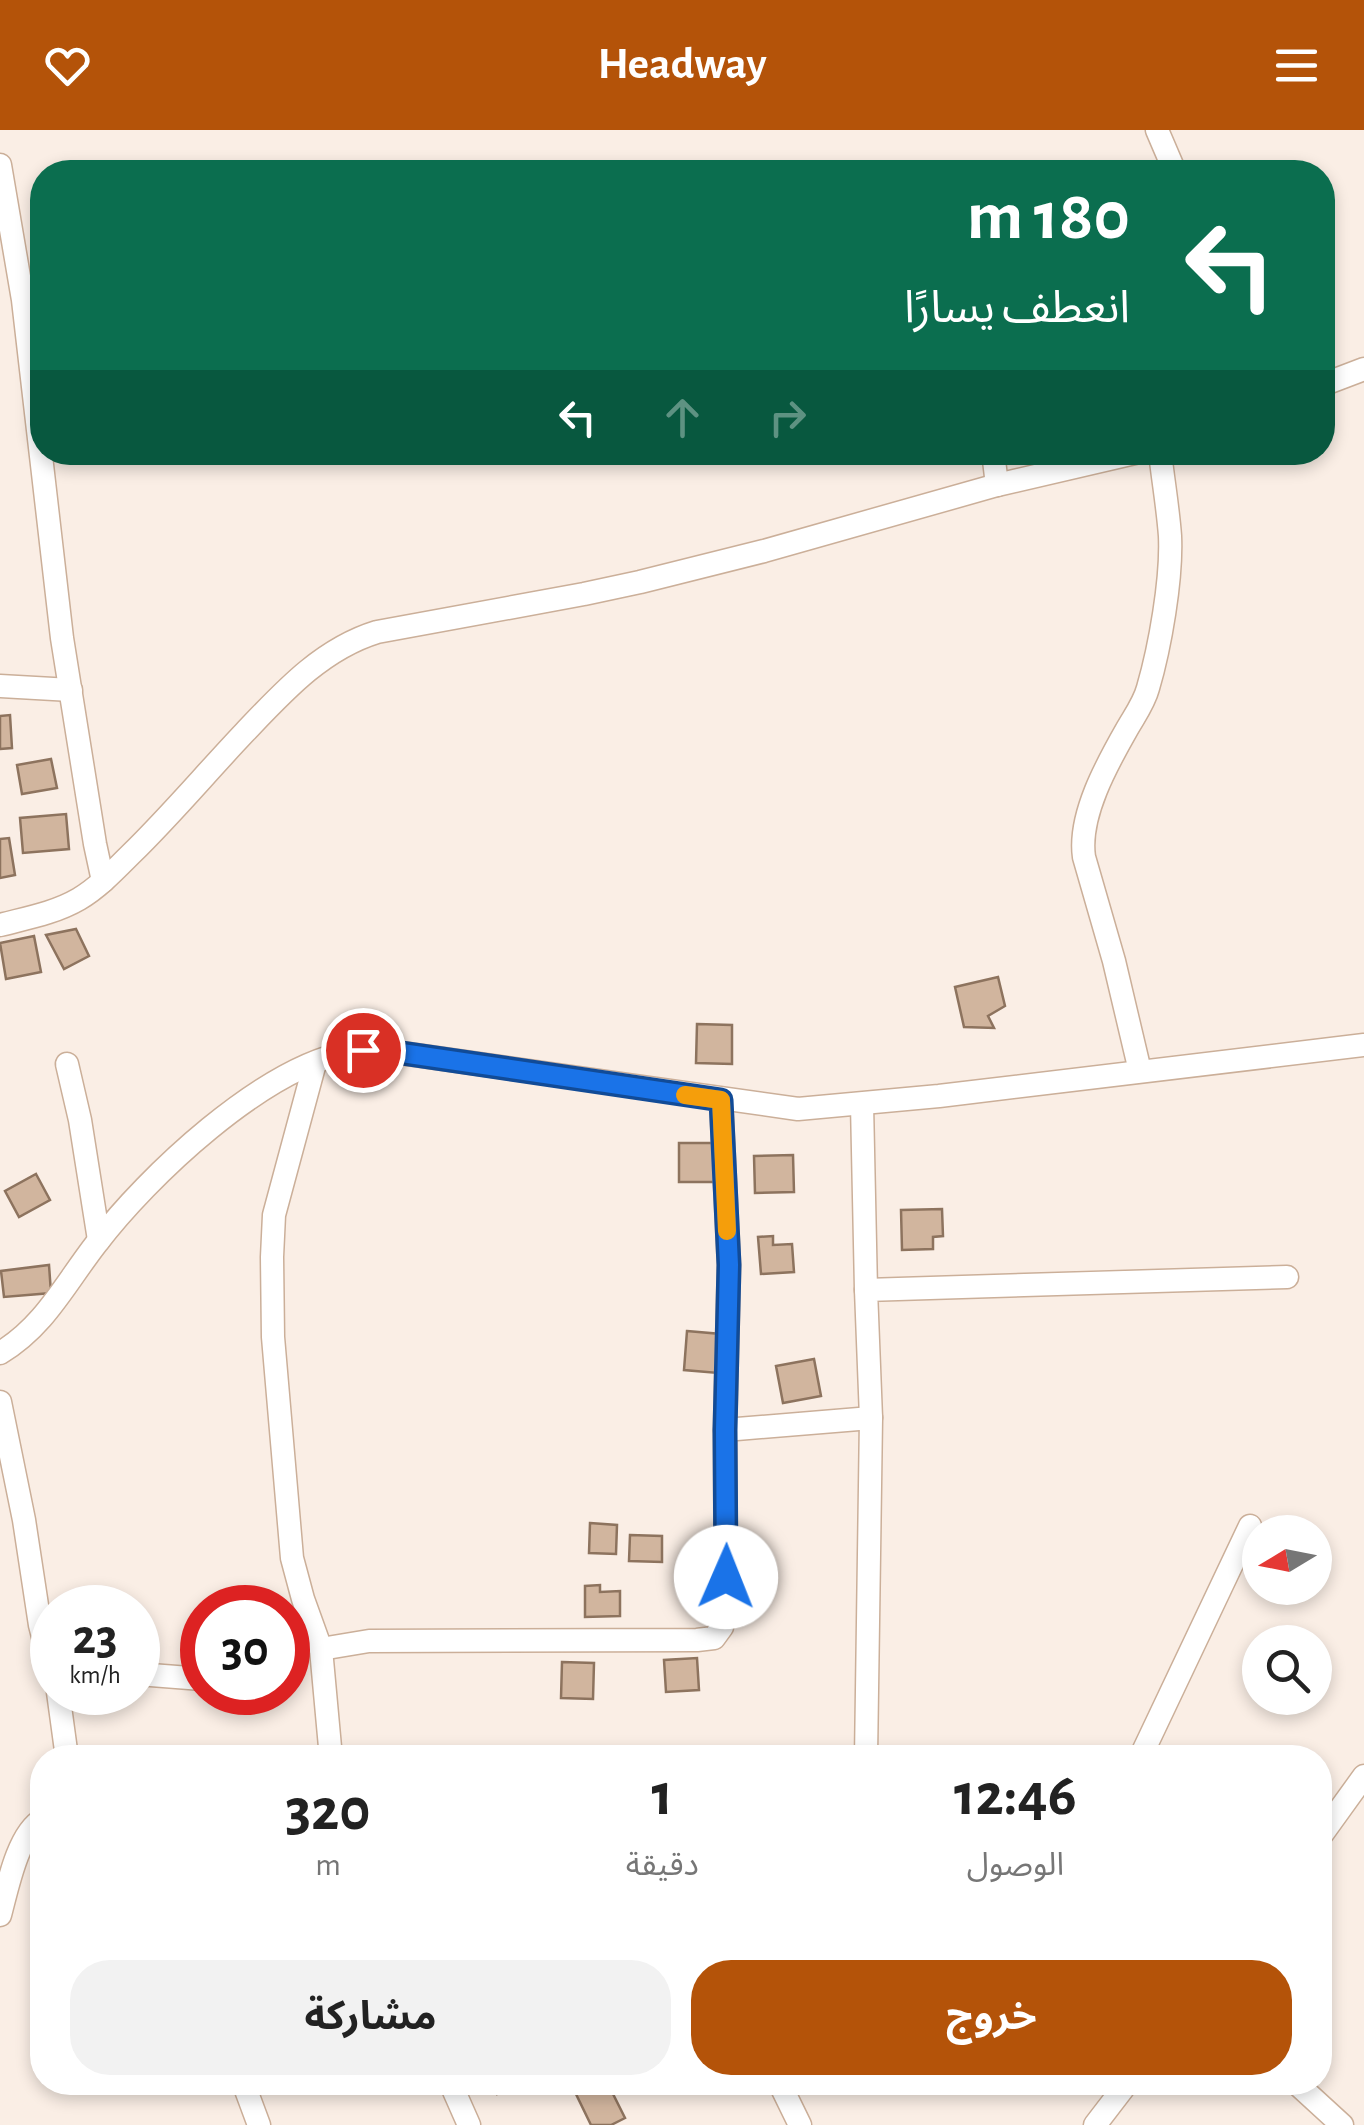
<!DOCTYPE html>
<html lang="ar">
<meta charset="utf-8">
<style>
body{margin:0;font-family:"Alegreya Sans","Noto Sans Arabic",sans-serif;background:#f2f2f2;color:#222;direction:rtl;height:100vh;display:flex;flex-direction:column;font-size:38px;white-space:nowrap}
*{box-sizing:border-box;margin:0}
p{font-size:32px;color:#767676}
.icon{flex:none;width:55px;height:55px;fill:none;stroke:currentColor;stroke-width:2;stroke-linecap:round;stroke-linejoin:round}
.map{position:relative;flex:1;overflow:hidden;direction:ltr}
.details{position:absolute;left:30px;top:1615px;width:1302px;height:350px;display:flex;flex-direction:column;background:#fff;border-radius:40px;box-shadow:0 5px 15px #0003;direction:rtl}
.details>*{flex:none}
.top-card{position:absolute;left:30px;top:30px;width:1305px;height:305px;border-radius:40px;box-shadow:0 5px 15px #0003;direction:rtl;background:#0b6e4f;color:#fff;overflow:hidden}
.needle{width:65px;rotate:260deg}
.buttons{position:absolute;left:1242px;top:1385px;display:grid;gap:20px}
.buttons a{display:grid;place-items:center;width:90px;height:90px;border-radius:50%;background:#fff;box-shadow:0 5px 15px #0003;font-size:50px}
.speed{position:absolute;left:30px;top:1455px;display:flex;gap:20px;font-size:50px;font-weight:700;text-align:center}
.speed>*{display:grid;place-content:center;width:130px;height:130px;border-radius:50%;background:#fff;box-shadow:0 5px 15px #0003;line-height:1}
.speed small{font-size:25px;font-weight:400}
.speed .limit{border:15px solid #d22;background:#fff;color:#111}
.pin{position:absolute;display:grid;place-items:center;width:85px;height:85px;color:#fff;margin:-42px;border:5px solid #fff;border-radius:50%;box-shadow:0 2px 10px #0007}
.me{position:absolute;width:110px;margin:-55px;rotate:1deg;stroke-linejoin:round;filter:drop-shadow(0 0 8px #0008)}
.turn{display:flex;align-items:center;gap:35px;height:210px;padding:0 40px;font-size:45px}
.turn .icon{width:130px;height:130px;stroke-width:2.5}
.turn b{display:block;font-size:70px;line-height:85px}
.lanes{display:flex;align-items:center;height:95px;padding:0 40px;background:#0003;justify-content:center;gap:50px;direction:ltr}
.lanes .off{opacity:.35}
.eta{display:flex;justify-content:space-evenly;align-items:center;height:170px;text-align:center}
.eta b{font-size:60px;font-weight:700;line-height:70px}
.primary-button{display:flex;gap:20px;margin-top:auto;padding:20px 40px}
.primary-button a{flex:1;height:115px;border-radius:40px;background:#b45309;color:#fff;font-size:40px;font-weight:700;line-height:115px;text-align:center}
.primary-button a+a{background:#f2f2f2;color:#222}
header{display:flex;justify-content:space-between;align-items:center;height:130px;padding:0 40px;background:#b45309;color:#fff;font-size:45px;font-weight:700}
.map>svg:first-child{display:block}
.building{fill:#d1b59e;stroke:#8d735e;stroke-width:2.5}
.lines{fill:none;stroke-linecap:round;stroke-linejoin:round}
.minor-casing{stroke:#cbaf99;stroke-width:25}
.minor{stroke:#fff;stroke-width:22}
.route-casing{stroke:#114b97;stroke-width:25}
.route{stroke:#1a73e8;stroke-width:18}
.slow{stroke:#f59e0b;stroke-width:18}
</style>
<header><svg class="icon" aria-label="menu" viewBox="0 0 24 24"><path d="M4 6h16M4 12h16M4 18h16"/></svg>Headway<svg class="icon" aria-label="heart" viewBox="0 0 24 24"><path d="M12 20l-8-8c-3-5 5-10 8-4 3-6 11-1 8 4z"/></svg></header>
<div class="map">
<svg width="1364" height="1995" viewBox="0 0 1364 1995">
<rect width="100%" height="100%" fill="#faeee5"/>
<g class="building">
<path d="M10,585L12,618L0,619V586Z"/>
<path d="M51,629L57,658L22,664L17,635Z"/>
<path d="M66,684L69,719L23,723L20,688Z"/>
<path d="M9,708L15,745L0,748V709Z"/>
<path d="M76,799L89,826L64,839L46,805Z"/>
<path d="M34,806L41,842L6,849L0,813Z"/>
<path d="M998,847L1005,876L988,886L994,898L964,897L955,857Z"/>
<path d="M697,894L732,895V934L696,933Z"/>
<rect x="679" y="1013" width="36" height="39"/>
<path d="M793,1025L794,1062L755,1063L754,1026Z"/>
<path d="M36,1044L50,1070L19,1087L5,1061Z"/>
<path d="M942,1079L943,1106L933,1107V1119L902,1120L901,1080Z"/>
<path d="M773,1106V1115L792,1114L794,1142L761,1144L758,1107Z"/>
<path d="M49,1135L51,1163L4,1167L1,1141Z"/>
<path d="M687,1201L721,1204L718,1243L684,1240Z"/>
<path d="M814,1229L821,1266L783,1273L776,1236Z"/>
<path d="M590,1393L617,1395L616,1424L589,1423Z"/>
<path d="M630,1405L662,1406V1432L629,1431Z"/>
<path d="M600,1455V1462L620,1461V1486L585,1487V1456Z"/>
<path d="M697,1528L699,1560L666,1562L664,1530Z"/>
<path d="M562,1532L594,1533L593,1569L561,1568Z"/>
<path d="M494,1952H530L531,1956L497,1964Z"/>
<path d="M594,1952H607L625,1988L611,1995H591L575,1962Z"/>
</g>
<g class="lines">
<defs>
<g id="minor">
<path d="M1157,0L1175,42"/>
<path d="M0,35L23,170L62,508L95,714L103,751"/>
<path d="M1322,255L1364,239"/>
<path d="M993,322L997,355"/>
<path d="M0,556L71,560"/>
<path d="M0,795C27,788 55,783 79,769C99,757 115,740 131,724C171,685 207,642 245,602C284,561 322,519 377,502L584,464L640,452L764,421L997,355L1139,322"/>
<path d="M315,933L274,1085L272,1127L273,1207L292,1428L303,1469L321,1519L369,1511L697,1510L714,1508L722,1497L726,1474L725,1300L729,1135L721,970"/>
<path d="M67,934L80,990L99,1110"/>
<path d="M1140,941L1114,831L1084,727C1078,686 1107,634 1127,599C1135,585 1144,573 1148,558C1160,517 1172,449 1170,406C1168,378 1163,350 1160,322"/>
<path d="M862,974L866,1160"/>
<path d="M0,1223C44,1197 65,1154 96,1114C148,1046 262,938 349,922C362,919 375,920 387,921L798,979L939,966L1364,915"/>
<path d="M0,1272L24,1390L40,1495L52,1542"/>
<path d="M725,1300L871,1288"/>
<path d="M321,1519L331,1628"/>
<path d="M138,1544L202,1549"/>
<path d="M58,1562L67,1628"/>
<path d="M866,1628L871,1288L866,1160L1287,1147"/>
<path d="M1140,1628L1250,1396"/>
<path d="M1320,1707L1364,1646"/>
<path d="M0,1785C7,1759 18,1703 42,1690"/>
<path d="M243,1952L259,1995"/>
<path d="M450,1952L469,1995"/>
<path d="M779,1952L800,1995"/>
<path d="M1295,1952L1342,1995"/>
<path d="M1095,1995L1128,1952"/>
</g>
</defs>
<use href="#minor" class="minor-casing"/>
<use href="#minor" class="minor"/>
</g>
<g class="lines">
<defs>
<path id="route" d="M363,920L388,921L721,970L729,1135L725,1300L726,1447"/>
</defs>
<use href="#route" class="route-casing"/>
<use href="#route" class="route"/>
<path class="slow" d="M685,965L721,970L727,1101"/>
</g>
</svg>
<div class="buttons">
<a><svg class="needle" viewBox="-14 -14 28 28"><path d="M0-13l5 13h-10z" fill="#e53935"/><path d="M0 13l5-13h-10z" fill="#767676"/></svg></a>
<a><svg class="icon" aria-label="search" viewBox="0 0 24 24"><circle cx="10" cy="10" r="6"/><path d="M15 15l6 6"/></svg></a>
</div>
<div class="speed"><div>23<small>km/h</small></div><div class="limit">30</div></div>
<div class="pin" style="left:363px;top:920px;background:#d93025"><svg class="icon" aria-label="arrive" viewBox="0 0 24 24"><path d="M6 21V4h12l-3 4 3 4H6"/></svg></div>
<svg class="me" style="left:726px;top:1447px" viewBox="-20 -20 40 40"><circle r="19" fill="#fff"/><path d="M0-13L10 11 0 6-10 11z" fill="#1a73e8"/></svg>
<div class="top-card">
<div class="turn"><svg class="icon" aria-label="left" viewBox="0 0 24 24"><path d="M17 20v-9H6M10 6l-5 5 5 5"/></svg><div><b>180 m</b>انعطف يسارًا</div></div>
<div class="lanes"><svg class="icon" aria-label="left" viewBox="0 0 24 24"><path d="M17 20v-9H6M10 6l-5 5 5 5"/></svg><svg class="icon off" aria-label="ahead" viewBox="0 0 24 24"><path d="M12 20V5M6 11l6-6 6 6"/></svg><svg class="icon off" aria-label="right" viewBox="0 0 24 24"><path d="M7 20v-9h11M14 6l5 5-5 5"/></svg></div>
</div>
<section class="details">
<div class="eta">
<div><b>12:46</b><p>الوصول</p></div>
<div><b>1</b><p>دقيقة</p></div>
<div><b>320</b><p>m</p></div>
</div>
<div class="primary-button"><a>خروج</a><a>مشاركة</a></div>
</section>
</div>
